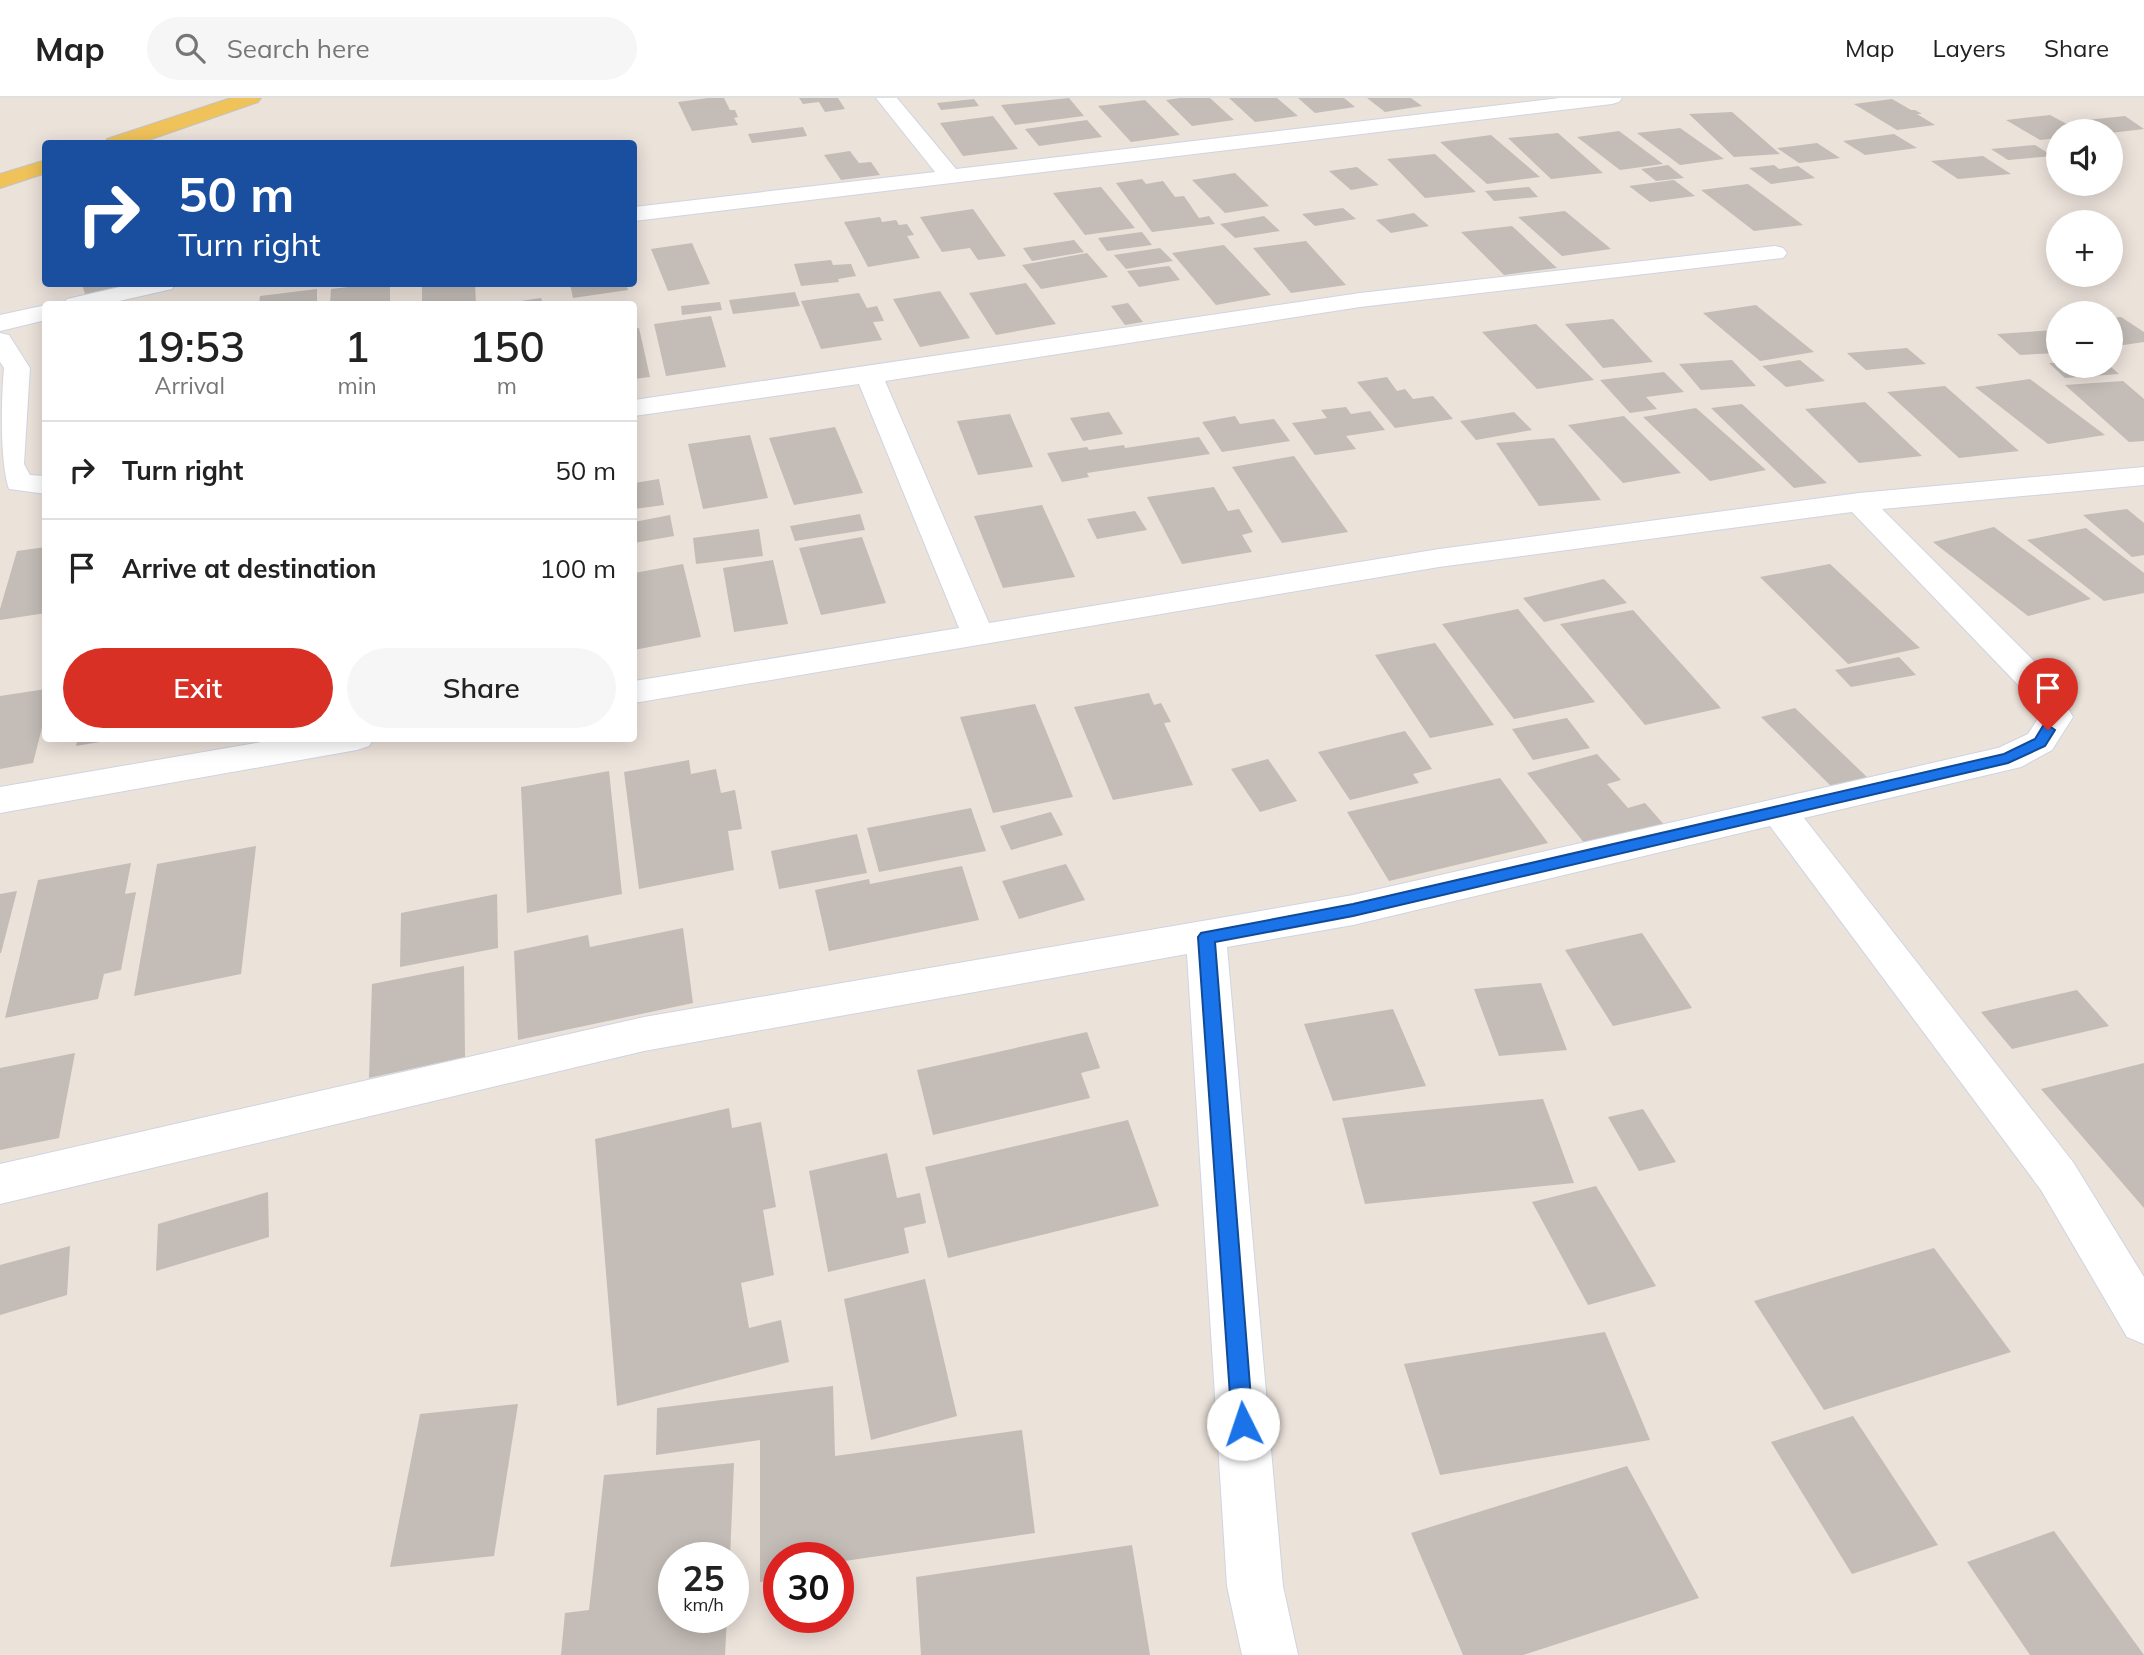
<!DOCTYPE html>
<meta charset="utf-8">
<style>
body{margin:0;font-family:Mulish,sans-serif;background:#f6f6f6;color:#222;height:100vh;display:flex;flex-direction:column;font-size:26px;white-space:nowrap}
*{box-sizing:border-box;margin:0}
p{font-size:23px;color:#767676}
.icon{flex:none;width:38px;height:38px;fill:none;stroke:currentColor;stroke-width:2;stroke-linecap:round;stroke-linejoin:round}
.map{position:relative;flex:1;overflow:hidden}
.drawer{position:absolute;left:42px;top:203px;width:595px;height:441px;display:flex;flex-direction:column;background:#fff;border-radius:7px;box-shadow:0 4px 18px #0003}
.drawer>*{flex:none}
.hud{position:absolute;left:42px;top:42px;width:595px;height:147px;border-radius:7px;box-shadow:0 4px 18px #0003;background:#1a4fa0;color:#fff;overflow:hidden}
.buttons{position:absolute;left:2046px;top:21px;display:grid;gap:14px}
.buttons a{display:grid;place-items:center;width:77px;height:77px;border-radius:50%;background:#fff;box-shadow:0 4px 18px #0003;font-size:35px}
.speed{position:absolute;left:658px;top:1444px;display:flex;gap:14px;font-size:35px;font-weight:700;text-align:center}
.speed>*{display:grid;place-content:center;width:91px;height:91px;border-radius:50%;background:#fff;box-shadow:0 4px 18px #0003;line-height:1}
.speed small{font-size:18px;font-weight:400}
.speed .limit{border:10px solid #d22;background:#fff;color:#111}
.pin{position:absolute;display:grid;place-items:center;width:60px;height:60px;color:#fff;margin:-72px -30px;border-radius:50% 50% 50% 0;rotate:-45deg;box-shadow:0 0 7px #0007}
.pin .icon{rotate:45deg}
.me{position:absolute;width:77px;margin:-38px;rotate:356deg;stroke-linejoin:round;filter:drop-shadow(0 0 5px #0008)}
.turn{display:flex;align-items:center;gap:24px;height:147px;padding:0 21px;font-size:32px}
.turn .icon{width:91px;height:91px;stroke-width:2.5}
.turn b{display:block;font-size:49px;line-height:60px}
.eta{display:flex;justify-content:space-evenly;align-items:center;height:119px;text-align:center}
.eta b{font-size:42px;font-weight:600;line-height:49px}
.action{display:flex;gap:14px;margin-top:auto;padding:14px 21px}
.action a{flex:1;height:80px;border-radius:42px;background:#d93025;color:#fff;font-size:28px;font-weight:600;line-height:80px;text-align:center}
.action a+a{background:#f6f6f6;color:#222}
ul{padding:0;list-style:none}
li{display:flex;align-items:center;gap:21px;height:98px;padding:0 21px;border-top:2px solid #e0e0e0}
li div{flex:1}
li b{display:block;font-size:26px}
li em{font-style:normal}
header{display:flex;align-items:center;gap:42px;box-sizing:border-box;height:98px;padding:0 35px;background:#fff;border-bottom:2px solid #e0e0e0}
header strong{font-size:33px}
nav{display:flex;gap:38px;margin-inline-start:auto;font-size:24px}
.search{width:490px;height:63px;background:#f6f6f6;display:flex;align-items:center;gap:18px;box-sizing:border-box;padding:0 24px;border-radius:38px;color:#767676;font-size:26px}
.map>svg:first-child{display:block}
.building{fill:#c3bcb7}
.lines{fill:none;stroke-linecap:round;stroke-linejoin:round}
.minor-casing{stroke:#cfd4e2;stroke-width:2}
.major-casing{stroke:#c3c3c3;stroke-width:2}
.minor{fill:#fff;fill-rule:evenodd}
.major{fill:#efc25a;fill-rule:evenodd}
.route{fill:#1a73e8;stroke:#114b97;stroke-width:2}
</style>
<header>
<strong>Map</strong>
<div class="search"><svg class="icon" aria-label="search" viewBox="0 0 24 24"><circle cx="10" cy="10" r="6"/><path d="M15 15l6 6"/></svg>Search here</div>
<nav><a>Map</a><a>Layers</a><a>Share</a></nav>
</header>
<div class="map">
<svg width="2144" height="1557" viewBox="0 0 2144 1557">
<rect width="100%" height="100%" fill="#ebe2da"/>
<g class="building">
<path d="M708,0H724L730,12H735L738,19L734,20L738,27L692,33L678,4Z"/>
<path d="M799,0H838L845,11L825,14L819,4L803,6Z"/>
<path d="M1069,0L1084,18L1015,27L1001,7Z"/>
<path d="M1180,0H1210L1234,22L1192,28L1166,2Z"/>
<path d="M1229,0H1277L1298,18L1255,24Z"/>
<path d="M1298,0H1344L1355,9L1315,15Z"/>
<path d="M1367,0H1411L1422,8L1385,14Z"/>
<path d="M974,1L979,8L941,12L937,5Z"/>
<path d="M1892,1L1911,12H1915L1922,16H1917L1935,27L1897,32L1854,6Z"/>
<path d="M1145,2L1180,37L1131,44L1098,8Z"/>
<path d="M1732,14L1780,56L1734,59L1689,16Z"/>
<path d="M2050,17L2080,33H2058V40L2040,42L2006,22Z"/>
<path d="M993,18L1018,51L963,58L940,25Z"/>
<path d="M2125,18L2144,31L2110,35L2087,22Z"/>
<path d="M1087,22L1102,39L1039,48L1025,31Z"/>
<path d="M803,29L807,38L752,45L748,36Z"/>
<path d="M1680,30L1724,61L1680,67L1637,35Z"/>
<path d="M1619,33L1663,66L1620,72L1577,39Z"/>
<path d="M1558,35L1603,75L1551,81L1508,40Z"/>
<path d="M1894,36L1917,50L1865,57L1843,43Z"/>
<path d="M1491,37L1540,79L1487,86L1440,44Z"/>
<path d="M1817,45L1840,60L1799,65L1777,50Z"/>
<path d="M2035,47L2053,58L2008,62L1991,51Z"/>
<path d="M850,53L859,65L871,64L880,77L841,82L824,57Z"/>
<path d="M1435,56L1476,94L1425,100L1387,61Z"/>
<path d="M1983,58L2011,76L1958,81L1931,63Z"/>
<path d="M1668,67L1684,80L1656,83L1641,71Z"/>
<path d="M1774,67L1779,71L1798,68L1815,80L1771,86L1749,70Z"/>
<path d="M1357,69L1379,87L1351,92L1329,73Z"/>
<path d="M1235,75L1269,108L1225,115L1192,82Z"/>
<path d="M1142,81L1146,86L1163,83L1175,99L1184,98L1199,120L1209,118L1215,126L1152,134L1116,85Z"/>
<path d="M1674,82L1695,98L1650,104L1629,88Z"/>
<path d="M1748,86L1803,127L1754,133L1701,92Z"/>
<path d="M1101,89L1135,130L1085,137L1053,95Z"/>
<path d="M1529,89L1538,99L1494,103L1485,93Z"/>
<path d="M1343,110L1356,121L1315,128L1302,116Z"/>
<path d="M973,111L1006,158L978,162L970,150L942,154L920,119Z"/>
<path d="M1565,113L1611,151L1562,158L1518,119Z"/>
<path d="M1414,115L1429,128L1391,135L1376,122Z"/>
<path d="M1264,118L1280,133L1235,140L1220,126Z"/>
<path d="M880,119L882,124L896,122L899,127L907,126L914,137L907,138L920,160L868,169L844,124Z"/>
<path d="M1512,128L1557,170L1504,177L1461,134Z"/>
<path d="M1142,134L1152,147L1107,153L1098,140Z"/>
<path d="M1074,142L1084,154L1032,163L1023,150Z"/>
<path d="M1306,143L1346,187L1291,195L1253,150Z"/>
<path d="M692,145L710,186L668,193L651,151Z"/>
<path d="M1224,147L1271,197L1216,207L1172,155Z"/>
<path d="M1160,150L1173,163L1126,171L1114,157Z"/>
<path d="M1087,155L1108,179L1041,191L1022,167Z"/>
<path d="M831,162L833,167L851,166L856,178L838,181L839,184L801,188L794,166Z"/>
<path d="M1169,168L1180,182L1139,189L1127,173Z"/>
<path d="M1026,185L1056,226L996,237L969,195Z"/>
<path d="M82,186H127V187L85,196Z"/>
<path d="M374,186H390V206H330L331,191Z"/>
<path d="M422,186H475L476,206H422Z"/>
<path d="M570,186H626L628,192L573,200Z"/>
<path d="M317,191V206H259L260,198Z"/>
<path d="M940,193L970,240L920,249L893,201Z"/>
<path d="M795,194L800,208L733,216L729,202Z"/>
<path d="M859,195L867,210L877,208L884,223L873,224L882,242L821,251L801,203Z"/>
<path d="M541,200L543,206H508V205Z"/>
<path d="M720,204L722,212L682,217L681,208Z"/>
<path d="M1128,205L1143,224L1125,227L1111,208Z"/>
<path d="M1756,207L1814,254L1760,263L1703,215Z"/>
<path d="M711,218L726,269L666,278L654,226Z"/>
<path d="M2121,219L2144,234V244L2110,249V220Z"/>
<path d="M1613,221L1653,264L1603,270L1565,226Z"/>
<path d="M1536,226L1594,282L1537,291L1482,234Z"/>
<path d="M639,230L650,279L634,281V231Z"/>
<path d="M2055,232L2058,235V255L2020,257L1997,236Z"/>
<path d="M1907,250L1926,266L1866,272L1847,255Z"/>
<path d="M1732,262L1756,288L1701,292L1679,266Z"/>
<path d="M1800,262L1825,283L1786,289L1762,268Z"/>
<path d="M2049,265H2058V268H2110L2119,276L2065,280Z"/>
<path d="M1664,274L1684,294L1646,299L1657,311L1630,315L1600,282Z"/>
<path d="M1387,279L1397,293L1405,291L1413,301L1433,298L1453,321L1395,330L1357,284Z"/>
<path d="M2030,281L2105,337L2048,346L1975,289Z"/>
<path d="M2123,283L2144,301V343L2129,344L2065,287Z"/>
<path d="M1945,288L2019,353L1959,360L1887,294Z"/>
<path d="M1865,304L1922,358L1859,365L1805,311Z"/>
<path d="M1742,306L1827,385L1794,390L1711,310Z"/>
<path d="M1346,309L1351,316L1370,313L1385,332L1346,338L1356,351L1315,357L1292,325L1327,320L1321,312Z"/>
<path d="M1696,310L1766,372L1710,383L1643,319Z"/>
<path d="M1109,314L1123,336L1083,343L1070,320Z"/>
<path d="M1514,314L1532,332L1476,342L1460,323Z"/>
<path d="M1010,316L1033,369L978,377L957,323Z"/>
<path d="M1235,318L1240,326L1274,321L1290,343L1222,354L1202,324Z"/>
<path d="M1624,318L1681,375L1623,385L1568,327Z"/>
<path d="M835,329L863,395L794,407L769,340Z"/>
<path d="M750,337L768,400L703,411L688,346Z"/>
<path d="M1199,339L1210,356L1087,375L1089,379L1062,384L1047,355L1087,349L1089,352L1124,347L1125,350Z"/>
<path d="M1554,340L1601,402L1539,408L1496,345Z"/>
<path d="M1294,358L1348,434L1282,445L1232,369Z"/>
<path d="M659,381L664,407L634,411V385Z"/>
<path d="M1214,389L1228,413L1239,411L1253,434L1242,437L1252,454L1182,466L1147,399Z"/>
<path d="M1042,407L1075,479L1003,490L974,418Z"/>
<path d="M2127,411L2144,425V457L2132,459L2083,417Z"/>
<path d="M1135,413L1147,432L1097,441L1087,421Z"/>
<path d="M860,416L865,432L795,443L790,428Z"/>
<path d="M670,417L674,438L634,445V424Z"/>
<path d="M1994,429L2091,501L2028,518L1933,444Z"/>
<path d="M2086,430L2144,475V495L2104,503L2027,442Z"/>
<path d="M759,431L763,458L696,466L693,440Z"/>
<path d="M862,439L886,505L821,517L799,450Z"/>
<path d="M46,449V515L0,522V511L17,453Z"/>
<path d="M773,462L788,526L734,534L723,470Z"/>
<path d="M683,466L701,539L634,552V475Z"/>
<path d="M1830,466L1920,550L1848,566L1760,479Z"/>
<path d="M1604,481L1627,505L1544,524L1523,500Z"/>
<path d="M1518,511L1595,604L1514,621L1442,526Z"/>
<path d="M1633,512L1721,610L1645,627L1560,526Z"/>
<path d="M1435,545L1494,627L1430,640L1375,557Z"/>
<path d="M1899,559L1916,577L1851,589L1835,572Z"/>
<path d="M46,591V614L33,665L0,671V598Z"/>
<path d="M1149,595L1154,607L1161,605L1171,624L1164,625L1193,687L1113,702L1074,609Z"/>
<path d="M1035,606L1073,699L993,715L960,619Z"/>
<path d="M1795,610L1870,682L1835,692L1761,619Z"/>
<path d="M1567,620L1590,650L1533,662L1512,631Z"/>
<path d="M1405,633L1432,671L1413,676L1419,685L1350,702L1318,654Z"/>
<path d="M78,640H111L112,642L76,648Z"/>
<path d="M1597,656L1621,682L1607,686L1628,710L1645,705L1667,730L1590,752L1527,675Z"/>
<path d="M1268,661L1297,703L1260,714L1231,671Z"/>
<path d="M689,662L691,676L716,671L721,695L735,692L742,731L728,733L734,772L639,791L624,674Z"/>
<path d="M609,673L622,796L527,815L521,689Z"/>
<path d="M1500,680L1548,745L1389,783L1347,714Z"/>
<path d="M971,710L986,753L879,774L867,730Z"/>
<path d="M1051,714L1063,737L1011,752L1000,728Z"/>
<path d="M857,736L867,775L779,791L771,753Z"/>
<path d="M256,748L241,876L134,898L157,766Z"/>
<path d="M131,765L125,796L136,794L121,872L104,876L98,901L5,920L38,782Z"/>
<path d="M1066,766L1085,802L1019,821L1002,783Z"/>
<path d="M962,768L979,822L829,853L815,792L869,781L870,786Z"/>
<path d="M17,793L1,855H0V796Z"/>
<path d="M497,796L498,850L400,869L401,815Z"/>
<path d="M683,830L693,905L518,942L514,853L588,837L590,849Z"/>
<path d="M1642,835L1692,910L1613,928L1565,852Z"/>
<path d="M464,868L465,959L369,980L372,886Z"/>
<path d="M1541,885L1567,952L1499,958L1474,891Z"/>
<path d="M2077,892L2109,928L2012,951L1981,914Z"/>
<path d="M1393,911L1426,988L1333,1003L1304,926Z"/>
<path d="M1087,934L1100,970L1081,975L1090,1000L933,1037L917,972Z"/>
<path d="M75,955L59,1040L0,1052V970Z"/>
<path d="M2144,965V1110L2041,991Z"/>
<path d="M1543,1001L1574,1085L1365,1106L1342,1020Z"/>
<path d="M729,1010L732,1030L761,1024L776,1109L763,1112L774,1177L741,1185L749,1230L781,1222L789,1264L617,1308L595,1041Z"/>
<path d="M1643,1011L1676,1064L1639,1073L1608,1019Z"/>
<path d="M1128,1022L1159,1108L948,1160L925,1069Z"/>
<path d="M887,1055L897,1100L920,1095L926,1125L904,1130L909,1155L828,1174L809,1073Z"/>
<path d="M1596,1088L1656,1188L1588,1207L1532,1104Z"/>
<path d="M268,1094L269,1139L156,1173L158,1126Z"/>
<path d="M70,1148L67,1197L0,1217V1167Z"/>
<path d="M1934,1150L2011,1254L1824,1312L1754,1203Z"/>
<path d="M925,1181L957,1318L871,1342L844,1201Z"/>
<path d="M1605,1234L1650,1342L1440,1377L1404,1266Z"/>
<path d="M833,1288L835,1358L1022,1332L1035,1435L838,1464V1460H779V1482L760,1484V1342L656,1357L657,1310Z"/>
<path d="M518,1306L494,1458L390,1469L420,1316Z"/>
<path d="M1853,1318L1938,1447L1852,1476L1771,1344Z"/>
<path d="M734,1365L730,1460H674V1519H727L725,1557H561L565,1515L589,1512L604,1377Z"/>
<path d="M1627,1368L1699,1500L1523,1557H1463L1411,1435Z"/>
<path d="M2054,1433L2144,1557H2030L1967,1464Z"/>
<path d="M1132,1447L1150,1557H921L916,1479Z"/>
</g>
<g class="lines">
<defs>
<g id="minor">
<path d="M876,0H897L956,71L1560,0H1622L1619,4L1612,6L634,123V109L935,74Z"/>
<path d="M1775,148L1783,150L1787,155L1783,160L1360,209L885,283L989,525L1439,451L1859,395L2144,369V387L1882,411L2050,579L2073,619L2052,652L2021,669L1804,720L2073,1064L2144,1179V1246L2127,1239L2041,1092L1770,728L1353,827L1227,849L1283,1488L1298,1557H1242L1227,1488L1187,856L644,953L0,1106V1066L644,919L1353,797L1998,650L2028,636L2039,619L2024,593L1852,414L1439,469L634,605V583L959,530L859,286L634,318V302L1360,195Z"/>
<path d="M133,186H175L172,191L106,206H63L67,201Z"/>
<path d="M46,207V222L0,233V217Z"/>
<path d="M0,235L9,237L30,270L24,366L30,377L46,378V396L9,391C0,365 1,302 4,270L0,264Z"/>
<path d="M285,640H374L369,648L357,652L0,715V689Z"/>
</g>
<g id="major">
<path d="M231,0H261L258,4L137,46H105L107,41Z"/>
<path d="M46,62V75L0,90V76Z"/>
</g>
</defs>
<use href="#minor" class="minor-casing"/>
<use href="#major" class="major-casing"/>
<use href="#minor" class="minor"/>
<use href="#major" class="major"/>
</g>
<path class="route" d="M2048,627L2055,632L2045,648L2008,665L1353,818L1215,844L1253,1326L1250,1333L1243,1336L1235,1333L1232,1326L1198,839L1201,835L1353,806L2004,656L2035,641L2043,628Z"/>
</svg>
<div class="buttons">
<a><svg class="icon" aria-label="sound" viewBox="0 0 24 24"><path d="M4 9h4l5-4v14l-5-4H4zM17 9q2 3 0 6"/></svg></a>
<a>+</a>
<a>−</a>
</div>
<div class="speed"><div>25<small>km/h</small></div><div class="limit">30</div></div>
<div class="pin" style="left:2048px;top:632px;background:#d93025"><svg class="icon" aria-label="arrive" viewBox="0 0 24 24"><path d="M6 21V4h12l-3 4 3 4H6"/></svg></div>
<svg class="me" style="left:1243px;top:1326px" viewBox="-20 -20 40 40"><circle r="19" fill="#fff"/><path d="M0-13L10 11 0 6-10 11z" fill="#1a73e8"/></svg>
<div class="hud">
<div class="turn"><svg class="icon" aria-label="right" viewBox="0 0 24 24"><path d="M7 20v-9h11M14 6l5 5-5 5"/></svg><div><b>50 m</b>Turn right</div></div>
</div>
<section class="drawer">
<div class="eta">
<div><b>19:53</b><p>Arrival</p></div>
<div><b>1</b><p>min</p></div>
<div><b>150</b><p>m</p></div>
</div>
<ul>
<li><svg class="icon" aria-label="right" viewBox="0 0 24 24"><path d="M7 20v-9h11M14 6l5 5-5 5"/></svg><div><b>Turn right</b></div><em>50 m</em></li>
<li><svg class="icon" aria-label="arrive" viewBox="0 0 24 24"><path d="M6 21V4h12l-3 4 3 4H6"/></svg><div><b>Arrive at destination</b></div><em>100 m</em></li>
</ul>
<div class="action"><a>Exit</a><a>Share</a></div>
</section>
</div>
